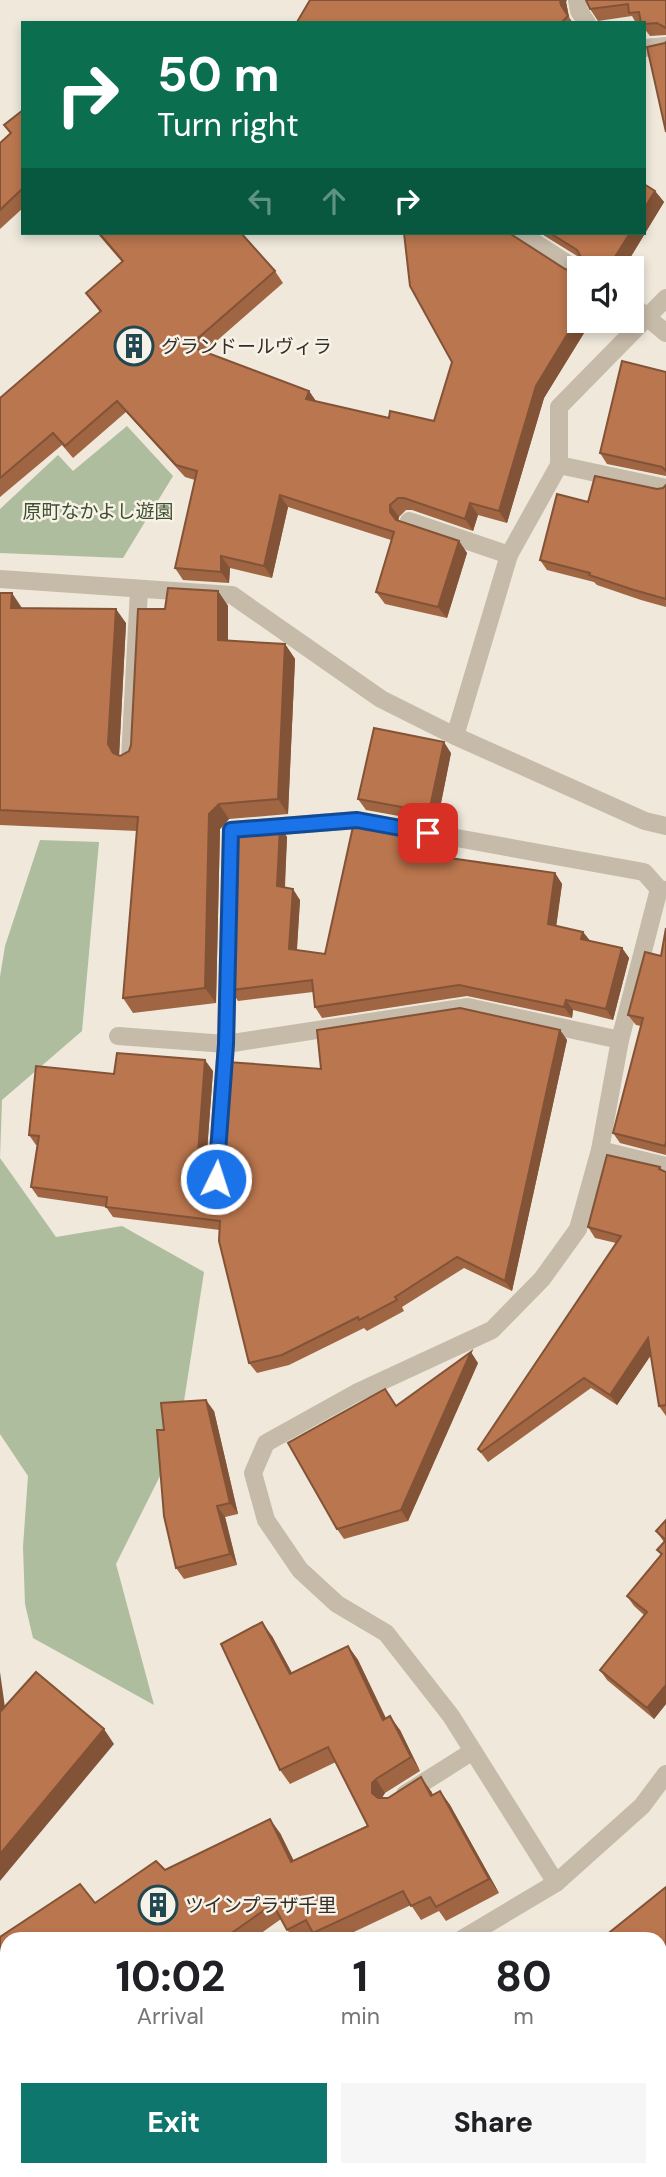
<!DOCTYPE html>
<meta charset="utf-8">
<style>
body{margin:0;font-family:"DM Sans","Noto Sans JP",sans-serif;background:#f6f6f6;color:#202124;height:100vh;display:flex;flex-direction:column;font-size:26px;white-space:nowrap}
*{box-sizing:border-box;margin:0}
p{font-size:23px;color:#757577}
.icon{flex:none;width:38px;height:38px;fill:none;stroke:currentColor;stroke-width:2;stroke-linecap:round;stroke-linejoin:round}
.map{position:relative;flex:1;overflow:hidden}
.drawer{position:absolute;left:0px;top:1932px;width:667px;height:245px;display:flex;flex-direction:column;background:#fff;border-radius:21px 21px 0 0;box-shadow:0 4px 10px #0003}
.drawer>*{flex:none}
.banner{position:absolute;left:21px;top:21px;width:625px;height:214px;border-radius:0px;box-shadow:0 4px 10px #0003;background:#0b6e4f;color:#fff;overflow:hidden}
.buttons{position:absolute;left:567px;top:256px;display:grid;gap:14px}
.buttons a{display:grid;place-items:center;width:77px;height:77px;border-radius:0px;background:#fff;box-shadow:0 4px 10px #0003;font-size:35px}
.pin{position:absolute;display:grid;place-items:center;width:60px;height:60px;color:#fff;margin:-30px;border-radius:14px;box-shadow:0 4px 10px #0006}
.me{position:absolute;width:77px;margin:-38px;rotate:4deg;stroke-linejoin:round;filter:drop-shadow(0 0 5px #0008)}
.turn{display:flex;align-items:center;gap:24px;height:147px;padding:0 21px;font-size:32px}
.turn .icon{width:91px;height:91px;stroke-width:2.5}
.turn b{display:block;font-size:49px;line-height:60px}
.lanes{display:flex;align-items:center;height:66px;padding:0 21px;background:#0003;justify-content:center;gap:35px;direction:ltr}
.lanes .off{opacity:.35}
.eta{display:flex;justify-content:space-evenly;align-items:center;height:119px;text-align:center}
.eta b{font-size:42px;font-weight:800;line-height:49px}
.button{display:flex;gap:14px;margin-top:auto;padding:14px 21px}
.button a{flex:1;height:80px;border-radius:0px;background:#0f766e;color:#fff;font-size:28px;font-weight:800;line-height:80px;text-align:center}
.button a+a{background:#f6f6f6;color:#202124}
.map>svg:first-child{display:block}
.green{fill:#aebd9d}
.lines{fill:none;stroke-linecap:round;stroke-linejoin:round}
.minor{stroke:#c6baa9;stroke-width:18}
.wall{fill:#a06543}
.shaded-wall{fill:#825337}
.building{fill:#ba764e;stroke:#825337;stroke-width:2}
.route-casing{stroke:#114b97;stroke-width:18}
.route{stroke:#1a73e8;stroke-width:12}
.labels{text-anchor:middle;dominant-baseline:central;stroke-width:5;stroke-linejoin:round;paint-order:stroke}
.poi-label{font-size:19px;fill:#342d28;stroke:#f7f2e7;text-anchor:start}
.park-label{font-size:19px;fill:#3f4f2e;stroke:#f7f2e7}
</style>
<div class="map">
<svg width="666" height="2177" viewBox="0 0 666 2177">
<rect width="100%" height="100%" fill="#efe8db"/>
<g class="green">
<path d="M127,426L173,476L123,558L0,553V509L58,455L73,471Z"/>
<path d="M40,840L99,842L82,1031L2,1100L0,1158L56,1237L122,1226L204,1272L178,1440L116,1564L154,1705L33,1638L25,1604L23,1547L28,1476L0,1434V977L5,946Z"/>
</g>
<g class="lines">
<g class="minor">
<path d="M577,0L579,11L587,23"/>
<path d="M644,48L666,46"/>
<path d="M520,233L579,271"/>
<path d="M632,305L666,333"/>
<path d="M559,465L666,488"/>
<path d="M409,521L509,555"/>
<path d="M0,579L232,595L381,699L455,736L645,821L666,826"/>
<path d="M455,736L509,555L559,465V407L666,298"/>
<path d="M130,759L139,590"/>
<path d="M118,1036L226,1044L468,1007L620,1040"/>
<path d="M600,1150L666,1166"/>
<path d="M216,1179L226,1044L231,830L357,820L644,872L659,889L666,890"/>
<path d="M405,1794L473,1751"/>
<path d="M556,1883L451,1716L386,1633L337,1604L300,1570L266,1520L253,1473L266,1443L356,1393L492,1330L542,1279L578,1229L600,1150L620,1040L659,889"/>
<path d="M462,1939L556,1883L642,1806L666,1774"/>
<path d="M630,2170L639,2177"/>
<path d="M8,2177L16,2170"/>
</g>
</g>
<g class="wall">
<path d="M586,0H666V35L650,36L644,28V23H636L632,16L598,21L590,9Z"/>
<path d="M566,2L569,17L573,23H297Z"/>
<path d="M23,110V208L0,229V143L10,133L4,125Z"/>
<path d="M644,184L655,191L664,202L624,268H579V320H592L544,398L507,523L478,515L473,531L412,510H406L399,517L398,520L459,541L467,553L447,618L385,604L376,592L391,540L288,507L272,578L230,568L229,583L183,580L175,568L195,480L185,477L126,412L73,458L62,445L0,497V398L100,312L86,293L122,262L97,233H241L275,271L283,283L204,352L309,391L316,401L389,418L390,411L434,421L452,362L410,286L404,233H510L565,269L571,271L580,266L582,259L540,233H644Z"/>
<path d="M666,372V476L607,464L600,453Z"/>
<path d="M666,485V607L641,600L597,585L594,582L547,570L540,560L588,502L663,488Z"/>
<path d="M218,591L228,606V641L285,644L295,659L288,814L229,819L220,829L216,1003L133,1013L123,998L137,831L0,825V593L22,608L126,623L119,755L120,756L129,751L131,745L165,609Z"/>
<path d="M451,753L437,823L366,810L358,799Z"/>
<path d="M280,827L287,837L285,888L300,900L297,950L325,954L425,835L432,845L430,855L555,873L562,884L556,926L583,932L590,941L622,948L629,958L613,1020L573,1010L572,1018L467,996L322,1018L315,1007L313,992L238,1001L231,990Z"/>
<path d="M666,928V1155L620,1143L613,1133L641,1026L636,1025L628,1015L661,956Z"/>
<path d="M560,1030L567,1040L512,1291L464,1268L402,1307L404,1311L367,1331L364,1328L289,1365L257,1373L249,1363L220,1230L113,1217L106,1207L38,1197L31,1187L37,1145H36L29,1135L114,1074L213,1071L205,1178L209,1180L218,1176L321,1069Z"/>
<path d="M660,1167L662,1170L666,1172V1416L659,1406L651,1355L617,1405L591,1388L488,1462L478,1449L616,1243L595,1238L588,1227Z"/>
<path d="M478,1363L408,1521L344,1539L337,1529L397,1406Z"/>
<path d="M214,1411L238,1514L225,1517L237,1565L184,1579L176,1568L164,1430Z"/>
<path d="M666,1520V1704L654,1719L607,1680L600,1670L644,1615L634,1606L627,1596L661,1555L657,1550L664,1542L656,1531Z"/>
<path d="M272,1636L292,1673L348,1646L358,1660L386,1718L400,1730L420,1771L385,1793L382,1798L431,1791L433,1795L440,1791L450,1805L499,1893L446,1921L439,1911L421,1920L411,1905L339,1939H317L314,1935L306,1939H293L281,1919L253,1939H7V2118L0,2124V1937L95,1903L165,1870L280,1833L294,1861L368,1826L336,1762L290,1784L280,1770Z"/>
</g>
<g class="shaded-wall">
<path d="M560,0H567L566,2L569,17L573,23L561,5Z"/>
<path d="M655,191L664,202L624,268H608L630,233H644V209Z"/>
<path d="M579,315V320H592L544,398L507,523L499,511L536,386Z"/>
<path d="M309,391L317,403L306,399Z"/>
<path d="M280,495L288,507L272,578L264,566Z"/>
<path d="M470,503L478,515L473,531L465,519Z"/>
<path d="M390,505L399,517L398,524L390,512Z"/>
<path d="M459,541L467,553L447,618L438,607Z"/>
<path d="M221,556L230,568L229,583L221,572Z"/>
<path d="M218,591L228,606V655L218,640Z"/>
<path d="M12,593L22,608H11Z"/>
<path d="M116,609L126,623L119,758L113,753L108,744Z"/>
<path d="M285,644L295,659L288,814L278,799Z"/>
<path d="M444,742L451,753L437,823L429,812Z"/>
<path d="M219,804L229,819L220,829L216,1003L205,988L209,814Z"/>
<path d="M280,827L287,837L284,897L277,886Z"/>
<path d="M425,835L432,845L428,865L421,854Z"/>
<path d="M555,873L562,884L555,935L548,924Z"/>
<path d="M293,889L300,900L296,960L289,949Z"/>
<path d="M583,932L591,942L581,939Z"/>
<path d="M622,948L629,958L613,1020L606,1009Z"/>
<path d="M566,1000L573,1010L572,1018L564,1007Z"/>
<path d="M560,1030L567,1040L512,1291L505,1281Z"/>
<path d="M205,1060L213,1071L205,1178H202L197,1168Z"/>
<path d="M648,1338L655,1349L617,1405L610,1395Z"/>
<path d="M471,1352L478,1363L408,1521L401,1510Z"/>
<path d="M206,1400L214,1411L238,1514L230,1503Z"/>
<path d="M217,1506L225,1517L237,1565L230,1554Z"/>
<path d="M262,1622L272,1636L300,1688L290,1674Z"/>
<path d="M348,1646L358,1660L393,1734L383,1720Z"/>
<path d="M0,1672L8,1729L0,1717Z"/>
<path d="M666,1685V1704L654,1719L647,1708Z"/>
<path d="M390,1716L400,1730L420,1771L411,1757Z"/>
<path d="M104,1729L114,1744L0,1881V1854Z"/>
<path d="M421,1777L431,1791L441,1810L431,1796Z"/>
<path d="M376,1779L385,1793L382,1797V1807L372,1793V1783Z"/>
<path d="M440,1791L450,1805L499,1893L489,1879Z"/>
<path d="M270,1819L280,1833L301,1876L291,1862Z"/>
<path d="M464,2170H471L470,2177H468Z"/>
</g>
<g class="building">
<path d="M310,0H560L561,5L568,16L561,23H298L297,22Z"/>
<path d="M586,0H666V28L657,23L644,24V23H641L639,12L629,13L628,4L590,9Z"/>
<path d="M666,42V132L647,47L665,43Z"/>
<path d="M23,110V188L0,210V143L11,133L4,125Z"/>
<path d="M644,184L655,191L644,209Z"/>
<path d="M99,233H241L275,271L189,346L309,391L306,399L389,418L390,411L434,421L452,362L410,286L404,233H509L565,269L571,271L580,266L582,259L577,250L550,233H630L608,268H579V315L536,386L499,511L470,503L465,519L404,498H398L390,505V512L396,520L459,541L438,607L376,592L394,532L280,495L264,566L221,556V572L175,568L197,471L176,465L117,401L65,446L53,433L0,478V398L101,311L86,293L123,261Z"/>
<path d="M622,361L666,372V471L662,467L600,453Z"/>
<path d="M595,476L657,489L663,488L666,485V599L634,590L589,575L590,573L540,560L557,494L588,502Z"/>
<path d="M168,588L218,591V640L285,644L278,799L219,804L209,814L205,988L123,998L138,817L0,810V593H12L11,608L116,609L108,744L113,753L120,756L129,751L131,745L138,609H165Z"/>
<path d="M374,728L444,742L429,812L358,799Z"/>
<path d="M354,822L425,835L421,854L555,873L548,924L583,932L581,939L622,948L606,1009L566,1000L564,1007L459,985L315,1007L312,980L231,990L235,830L280,827L277,886L293,889L289,949L325,954Z"/>
<path d="M666,928V1142L665,1146L613,1133L643,1018L628,1015L645,952L661,956Z"/>
<path d="M460,1008L560,1030L505,1281L457,1257L395,1297L397,1300L359,1320L358,1317L282,1355L249,1363L219,1241L220,1221L106,1207L107,1197L31,1187L39,1136L29,1135L36,1066L114,1074L117,1053L205,1060L197,1168L202,1178L209,1180L218,1176L220,1169L228,1062L321,1069L317,1030Z"/>
<path d="M607,1155L660,1167L659,1169L666,1172V1405L659,1406L648,1338L610,1395L584,1378L481,1452L478,1449L621,1236L588,1227Z"/>
<path d="M471,1352L401,1510L337,1529L288,1443L385,1389L396,1406Z"/>
<path d="M206,1400L230,1503L217,1506L230,1554L176,1568L164,1516L157,1430H164L161,1403Z"/>
<path d="M666,1520V1685L647,1708L600,1670L647,1612L627,1596L662,1554L657,1550L666,1540L656,1531Z"/>
<path d="M262,1622L290,1674L348,1646L383,1720L390,1716L411,1757L376,1779L372,1783V1793L378,1798H388L421,1777L431,1796L440,1791L489,1879L436,1907L430,1897L411,1906L403,1891L313,1933L306,1920L287,1930L273,1904L223,1939H7V2095L0,2101V1937L80,1884L95,1903L156,1861L165,1870L270,1819L291,1862L368,1826L328,1747L280,1770L221,1644Z"/>
<path d="M36,1672L104,1729L0,1854V1712Z"/>
<path d="M666,1887V2177H282L286,2170H464L466,2175L473,2176L482,2171V2170H619L624,2174L634,2176L639,2170H660V1939H607L605,1936Z"/>
</g>
<g class="lines">
<defs>
<path id="route" d="M216,1179L226,1044L231,830L357,820L428,833"/>
</defs>
<use href="#route" class="route-casing"/>
<use href="#route" class="route"/>
</g>
<defs>
<symbol id="building-ring" viewBox="-11 -11 22 22"><circle r="9.5" fill="#f7f2e7" stroke="#214851" stroke-width="1.5"/><path d="M-4-6H4V6H1V3H-1V6H-4ZM-2.5-4.3h1.7v1.8h-1.7ZM.8-4.3h1.7v1.8H.8ZM-2.5-1h1.7V.8h-1.7ZM.8-1h1.7V.8H.8Z" fill="#214851"/></symbol>
</defs>
<g fill-rule="evenodd">
<use href="#building-ring" x="112" y="324" width="44" height="44"/>
<use href="#building-ring" x="136" y="1883" width="44" height="44"/>
</g>
<g class="labels">
<g class="poi-label">
<text x="161" y="346">グランドールヴィラ</text>
<text x="185" y="1905">ツインプラザ千里</text>
</g>
<g class="park-label">
<text x="98" y="511">原町なかよし遊園</text>
</g>
</g>
</svg>
<div class="buttons">
<a><svg class="icon" aria-label="sound" viewBox="0 0 24 24"><path d="M4 9h4l5-4v14l-5-4H4zM17 9q2 3 0 6"/></svg></a>
</div>
<div class="pin" style="left:428px;top:833px;background:#d93025"><svg class="icon" aria-label="arrive" viewBox="0 0 24 24"><path d="M6 21V4h12l-3 4 3 4H6"/></svg></div>
<svg class="me" style="left:216px;top:1179px" viewBox="-20 -20 40 40"><circle r="17" fill="#1a73e8" stroke="#fff" stroke-width="3"/><path d="M0-11L8 9 0 5-8 9z" fill="#fff"/></svg>
<div class="banner">
<div class="turn"><svg class="icon" aria-label="right" viewBox="0 0 24 24"><path d="M7 20v-9h11M14 6l5 5-5 5"/></svg><div><b>50 m</b>Turn right</div></div>
<div class="lanes"><svg class="icon off" aria-label="left" viewBox="0 0 24 24"><path d="M17 20v-9H6M10 6l-5 5 5 5"/></svg><svg class="icon off" aria-label="ahead" viewBox="0 0 24 24"><path d="M12 20V5M6 11l6-6 6 6"/></svg><svg class="icon" aria-label="right" viewBox="0 0 24 24"><path d="M7 20v-9h11M14 6l5 5-5 5"/></svg></div>
</div>
<section class="drawer">
<div class="eta">
<div><b>10:02</b><p>Arrival</p></div>
<div><b>1</b><p>min</p></div>
<div><b>80</b><p>m</p></div>
</div>
<div class="button"><a>Exit</a><a>Share</a></div>
</section>
</div>
